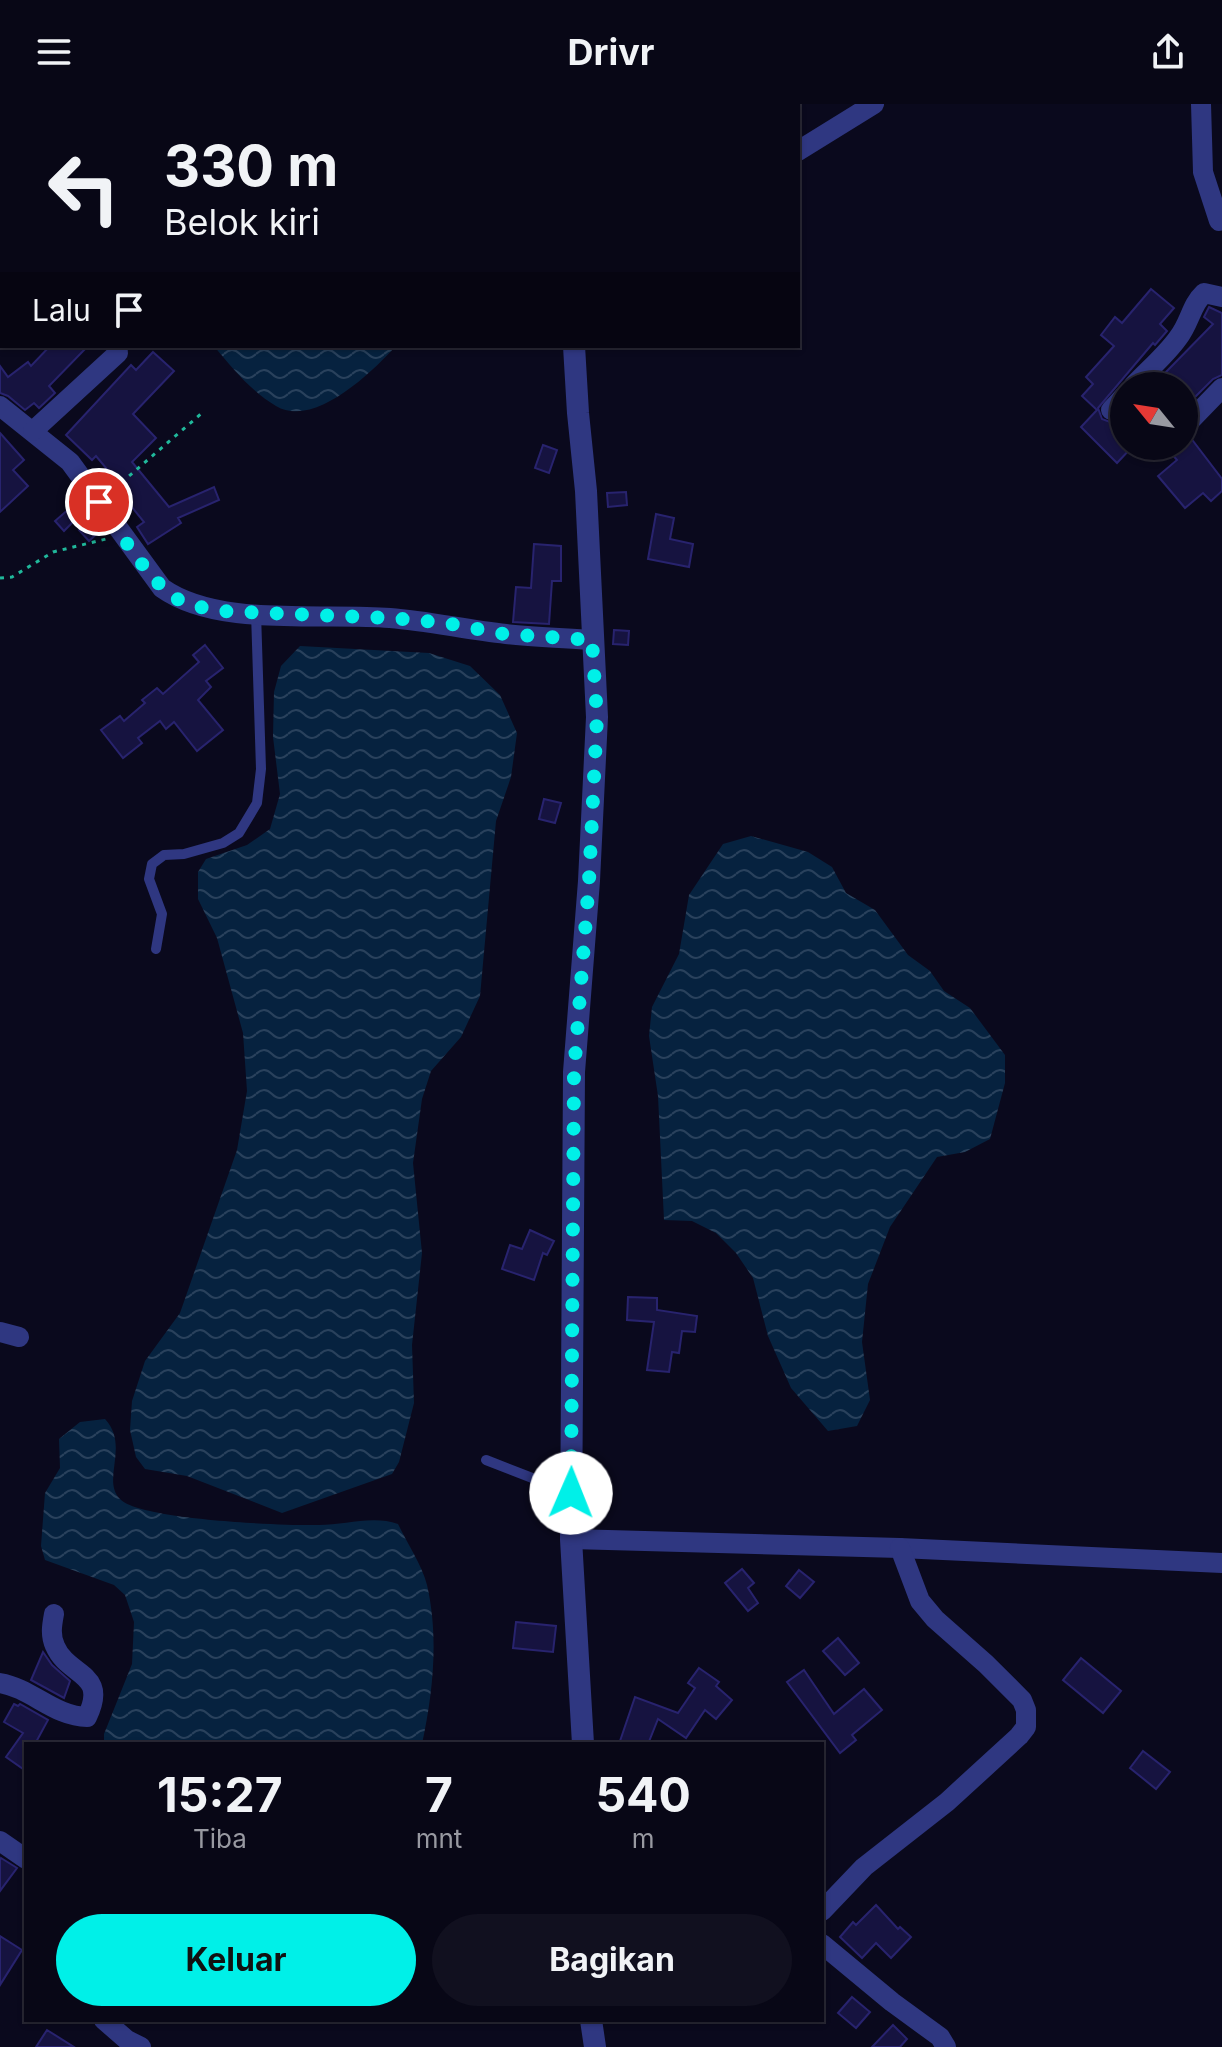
<!DOCTYPE html>
<html lang="id">
<style>
body{margin:0;font-family:Inter,sans-serif;background:#11101f;color:#f1f3f6;height:100vh;display:flex;flex-direction:column;font-size:30px;white-space:nowrap}
*{box-sizing:border-box;margin:0}
p{font-size:26px;color:#9899a1}
.icon{flex:none;width:44px;height:44px;fill:none;stroke:currentColor;stroke-width:2;stroke-linecap:round;stroke-linejoin:round}
.map{position:relative;flex:1;overflow:hidden}
.drawer{position:absolute;left:24px;top:1638px;width:800px;height:280px;display:flex;flex-direction:column;background:#080716;border-radius:0px;box-shadow:0 2px 6px #0004,0 0 0 2px #292835}
.drawer>*{flex:none}
.top-card{position:absolute;left:0px;top:0px;width:800px;height:244px;box-shadow:0 2px 6px #0004,0 0 0 2px #292835;background:#080716;color:#f1f3f6;overflow:hidden}
.needle{width:52px;rotate:300deg}
.buttons{position:absolute;left:1110px;top:268px;display:grid;gap:16px}
.buttons a{display:grid;place-items:center;width:88px;height:88px;border-radius:50%;background:#080716;box-shadow:0 2px 6px #0004,0 0 0 2px #292835;font-size:40px}
.pin{position:absolute;display:grid;place-items:center;width:68px;height:68px;color:#fff;margin:-34px;border:4px solid #fff;border-radius:50%;box-shadow:0 2px 8px #0007}
.me{position:absolute;width:88px;margin:-44px;rotate:1deg;stroke-linejoin:round;filter:drop-shadow(0 0 6px #0008)}
.turn{display:flex;align-items:center;gap:28px;height:168px;padding:0 32px;font-size:36px}
.turn .icon{width:104px;height:104px;stroke-width:2.5}
.turn b{display:block;font-size:56px;line-height:68px}
.then{display:flex;align-items:center;height:76px;padding:0 32px;background:#0003;gap:16px;font-size:30px}
.eta{display:flex;justify-content:space-evenly;align-items:center;height:136px;text-align:center}
.eta b{font-size:48px;font-weight:700;line-height:56px}
.button{display:flex;gap:16px;margin-top:auto;padding:16px 32px}
.button a{flex:1;height:92px;border-radius:48px;background:#00f0e8;color:#111;font-size:32px;font-weight:700;line-height:92px;text-align:center}
.button a+a{background:#11101f;color:#f1f3f6}
header{display:flex;justify-content:space-between;align-items:center;height:104px;padding:0 32px;background:#080716;font-size:36px;font-weight:700}
.map>svg:first-child{display:block}
.water{fill:url(#water-waves)}
.building{fill:#161340;stroke:#28236e;stroke-width:2}
.lines{fill:none;stroke-linecap:round;stroke-linejoin:round}
.path{stroke:#20b89b;stroke-width:3;stroke-dasharray:4 6;stroke-linecap:butt}
.service{stroke:#2f3781;stroke-width:10}
.minor{stroke:#2f3781;stroke-width:20}
.tertiary{stroke:#2f3781;stroke-width:22}
.route{stroke:#00f0e8;stroke-width:14;stroke-dasharray:0 25.2}
</style>
<header><svg class="icon" aria-label="menu" viewBox="0 0 24 24"><path d="M4 6h16M4 12h16M4 18h16"/></svg>Drivr<svg class="icon" aria-label="share" viewBox="0 0 24 24"><path d="M12 15V3M7 8l5-5 5 5M5 13v7h14v-7"/></svg></header>
<div class="map">
<svg width="1222" height="1943" viewBox="0 0 1222 1943">
<defs>
<pattern id="water-waves" width="16" height="10" patternUnits="userSpaceOnUse" patternTransform="scale(2)"><rect width="16" height="10" fill="#06223f"/><path d="M0 5q4-4 8 0t8 0" fill="none" stroke="#29415c"/></pattern>
</defs>
<rect width="100%" height="100%" fill="#0a091d"/>
<g class="water">
<path d="M76,0H509L510,2H75Z"/>
<path d="M214,242H396C372,268 314,325 276,302C251,287 232,264 214,242Z"/>
<path d="M300,542L429,549L470,562L500,591L517,629L511,673L496,717L480,892L461,933L431,967L422,995L413,1059L422,1149L412,1241L414,1299L399,1358L392,1370L282,1409L187,1372L145,1365L136,1353L130,1326L132,1297L145,1257L180,1209L237,1046L247,987L243,929L217,834L198,795V768L206,755L247,741L270,725L280,690L273,633L274,588L281,562Z"/>
<path d="M751,732L808,748L832,763L846,789L875,806L908,851L930,867L944,887L970,904L1005,951V979L990,1035L965,1048L937,1053L890,1123L868,1180L862,1238L870,1296L857,1322L828,1327L791,1284L768,1232L753,1174L736,1149L716,1129L692,1117L664,1116L658,992L649,932L652,903L679,850L689,791L723,740Z"/>
<path d="M105,1315C130,1342 101,1376 120,1395C139,1416 286,1422 319,1421C345,1421 373,1411 398,1420C407,1439 422,1461 427,1481C439,1533 433,1589 422,1640H104V1630L132,1560L134,1518L125,1491L114,1481L45,1456L41,1442L45,1389L60,1364L59,1335L80,1318Z"/>
</g>
<g class="building">
<path d="M1151,185L1174,204L1160,220L1167,227L1155,241L1153,239L1098,304L1102,315L1113,319L1124,329V342H1133L1117,359L1081,323L1097,306L1082,292L1093,280L1086,273L1114,242L1101,231L1115,213L1122,219Z"/>
<path d="M1209,203L1222,209V271L1213,275L1184,304V282H1180L1165,269L1213,220L1204,213Z"/>
<path d="M50,242H88L49,282L55,289L39,304L34,299L25,306L8,292L0,289V262L8,273L28,258L31,262Z"/>
<path d="M153,248L174,267L133,310L156,334L132,358L169,403L214,383L219,396L178,414L181,419L148,440L137,423L144,418L118,386L122,383L96,352L92,356L66,331L131,261L136,266Z"/>
<path d="M0,329L24,356L13,366L28,382L0,408Z"/>
<path d="M1184,333H1190L1222,375V387L1211,397L1203,389L1185,404L1158,372L1177,356L1165,342H1184Z"/>
<path d="M543,341L557,346L549,369L535,364Z"/>
<path d="M626,388L627,401L608,403L607,389Z"/>
<path d="M70,404L78,413L64,427L55,417Z"/>
<path d="M656,410L674,414L670,435L693,440L689,463L648,455Z"/>
<path d="M92,414L102,425L89,437L79,426Z"/>
<path d="M534,440L561,442V477H552L549,520L513,518L516,483L531,484Z"/>
<path d="M614,526L629,527L628,541L613,540Z"/>
<path d="M205,541L223,564L206,577L211,583L198,596L223,626L197,647L174,618L166,625L160,617L138,634L142,639L123,654L101,626L120,612L124,617L145,599L142,596L157,584L163,590L199,558L193,551Z"/>
<path d="M544,695L561,699L555,719L539,715Z"/>
<path d="M530,1126L554,1137L547,1151L543,1149L534,1176L502,1165L510,1141L522,1145Z"/>
<path d="M628,1193L657,1194V1206L697,1212L695,1228L682,1227L679,1249L672,1248L669,1268L647,1266L654,1218L627,1216Z"/>
<path d="M742,1465L754,1479L748,1484L758,1499L748,1507L725,1479Z"/>
<path d="M799,1466L814,1478L800,1494L786,1482Z"/>
<path d="M516,1518L556,1522L553,1548L513,1544Z"/>
<path d="M838,1534L859,1559L845,1571L823,1547Z"/>
<path d="M43,1548L52,1561L70,1577L64,1594L31,1576Z"/>
<path d="M1081,1554L1121,1587L1103,1609L1063,1576Z"/>
<path d="M699,1564L719,1578L716,1582L732,1596L716,1615L705,1606L686,1634L658,1615L648,1640H619L635,1593L678,1609L695,1584L688,1579Z"/>
<path d="M804,1566L834,1610L864,1585L882,1606L852,1631L856,1636L840,1649L787,1578Z"/>
<path d="M14,1600L18,1602L20,1600L48,1616L35,1640H26V1667L6,1653L23,1629L4,1618Z"/>
<path d="M1143,1647L1170,1668L1156,1685L1130,1664Z"/>
<path d="M1,1754L17,1764L0,1787V1756Z"/>
<path d="M876,1801L898,1825L900,1823L911,1833L891,1854L876,1839L862,1854L840,1833L853,1818L856,1821Z"/>
<path d="M0,1832L22,1846L0,1881Z"/>
<path d="M852,1893L870,1908L856,1924L838,1909Z"/>
<path d="M893,1921L907,1935L900,1943H872Z"/>
<path d="M47,1926L74,1943H36Z"/>
</g>
<g class="lines">
<g class="path">
<path d="M114,385L202,309"/>
<path d="M0,474L12,473L53,448L106,435"/>
</g>
<g class="service">
<path d="M580,2V0"/>
<path d="M156,845L162,810L149,775L152,760L164,751L184,750L223,739L239,729L257,699L261,665L256,509"/>
<path d="M486,1356L571,1389"/>
</g>
<g class="minor">
<path d="M1201,0L1203,68L1219,117"/>
<path d="M798,47L874,0"/>
<path d="M1133,282C1148,266 1166,251 1178,234C1190,219 1191,201 1204,189L1222,193"/>
<path d="M0,302L70,358L162,484C218,524 322,508 390,514C429,517 467,526 506,530C534,533 563,534 592,536"/>
<path d="M1111,306L1124,292"/>
<path d="M1187,320L1222,284"/>
<path d="M33,327L118,249"/>
<path d="M0,1228L19,1233"/>
<path d="M571,1435L900,1444L1222,1459"/>
<path d="M0,1579C31,1584 55,1613 87,1613C109,1568 68,1573 55,1542C50,1531 52,1521 54,1510"/>
<path d="M0,1737L26,1755"/>
<path d="M822,1807L864,1763L947,1698L1019,1632L1026,1623V1606L1022,1596L986,1560L935,1515L920,1497L900,1444"/>
<path d="M822,1840L892,1898L940,1933L946,1943"/>
<path d="M104,1916L127,1936L141,1943"/>
</g>
<g class="tertiary">
<path d="M604,2V0"/>
<path d="M574,242L578,309L586,387L597,613L589,777L574,968L571,1435L583,1640"/>
<path d="M591,1916L595,1943"/>
</g>
</g>
<g class="lines">
<path class="route" d="M99,398C117,424 153,484 181,497C192,502 206,504 218,507L390,514L446,519L504,530L592,536L597,613L589,777L574,968L571,1389"/>
</g>
</svg>
<div class="buttons">
<a><svg class="needle" viewBox="-14 -14 28 28"><path d="M0-13l5 13h-10z" fill="#e53935"/><path d="M0 13l5-13h-10z" fill="#9899a1"/></svg></a>
</div>
<div class="pin" style="left:99px;top:398px;background:#d93025"><svg class="icon" aria-label="arrive" viewBox="0 0 24 24"><path d="M6 21V4h12l-3 4 3 4H6"/></svg></div>
<svg class="me" style="left:571px;top:1389px" viewBox="-20 -20 40 40"><circle r="19" fill="#fff"/><path d="M0-13L10 11 0 6-10 11z" fill="#00f0e8"/></svg>
<div class="top-card">
<div class="turn"><svg class="icon" aria-label="left" viewBox="0 0 24 24"><path d="M17 20v-9H6M10 6l-5 5 5 5"/></svg><div><b>330 m</b>Belok kiri</div></div>
<div class="then">Lalu<svg class="icon" aria-label="arrive" viewBox="0 0 24 24"><path d="M6 21V4h12l-3 4 3 4H6"/></svg></div>
</div>
<section class="drawer">
<div class="eta">
<div><b>15:27</b><p>Tiba</p></div>
<div><b>7</b><p>mnt</p></div>
<div><b>540</b><p>m</p></div>
</div>
<div class="button"><a>Keluar</a><a>Bagikan</a></div>
</section>
</div>
